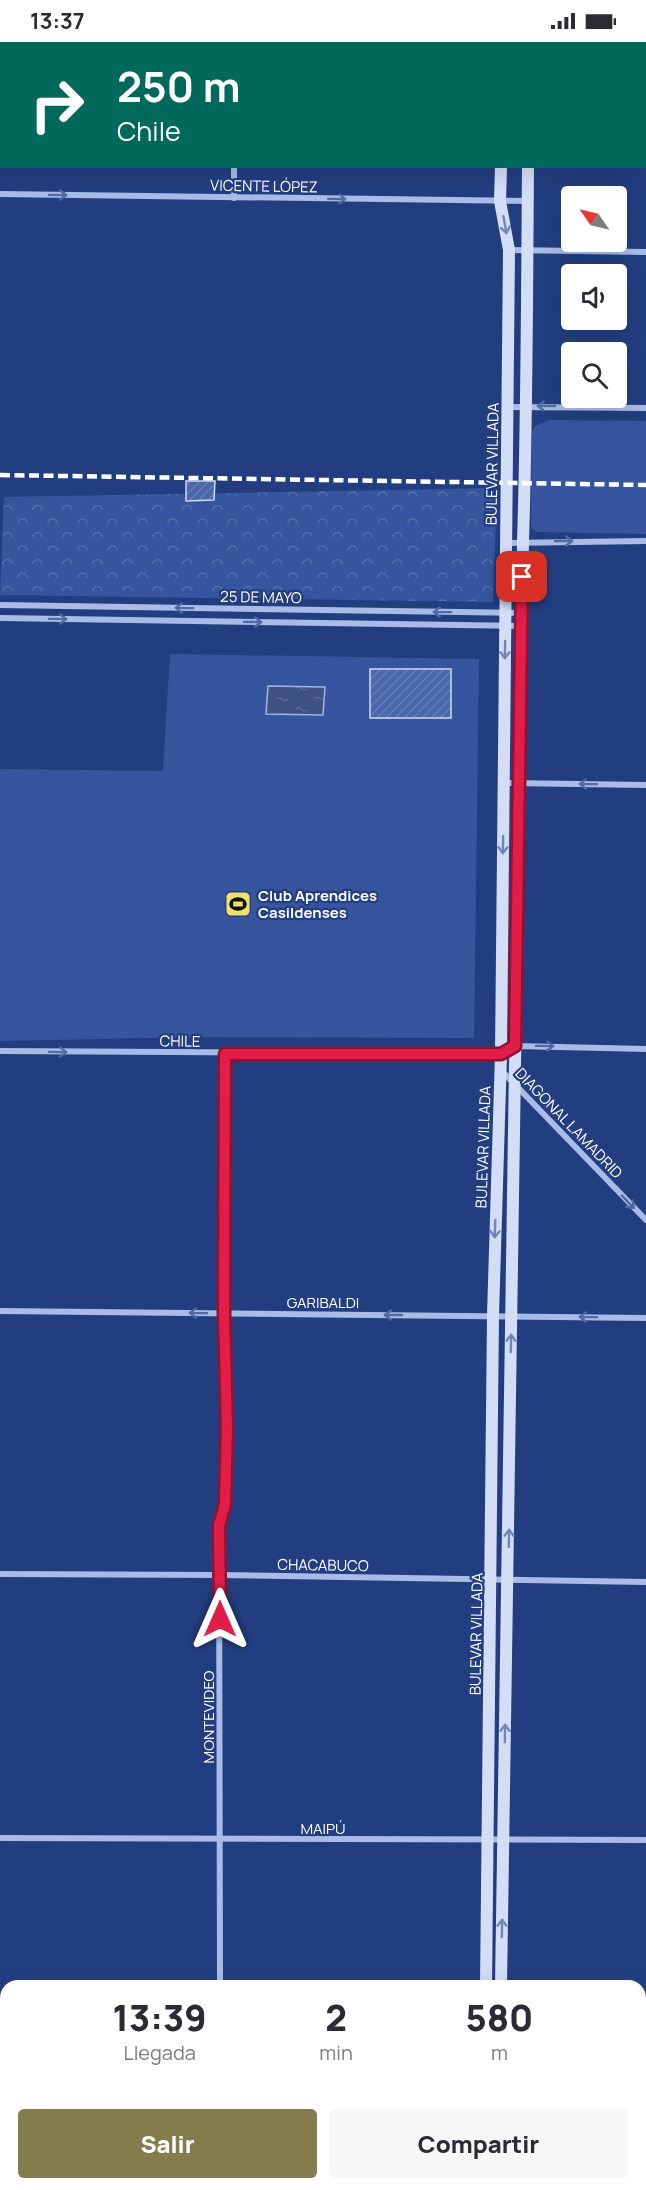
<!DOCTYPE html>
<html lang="es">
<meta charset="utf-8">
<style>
body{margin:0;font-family:Manrope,sans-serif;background:#f7f7f7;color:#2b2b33;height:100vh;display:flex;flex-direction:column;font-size:22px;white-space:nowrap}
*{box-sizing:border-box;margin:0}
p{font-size:20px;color:#7c7c81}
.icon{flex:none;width:33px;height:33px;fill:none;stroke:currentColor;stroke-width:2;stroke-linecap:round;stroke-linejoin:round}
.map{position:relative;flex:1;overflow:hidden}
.panel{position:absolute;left:0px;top:1938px;width:646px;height:210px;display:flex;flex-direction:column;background:#fff;border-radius:18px 18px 0 0;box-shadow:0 6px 24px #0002}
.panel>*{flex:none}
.banner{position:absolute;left:0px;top:0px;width:646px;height:126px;box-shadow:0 6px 24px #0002;background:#00695c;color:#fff;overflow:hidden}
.needle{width:39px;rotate:304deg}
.fabs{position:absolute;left:561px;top:144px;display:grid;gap:12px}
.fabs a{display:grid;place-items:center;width:66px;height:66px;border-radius:6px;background:#fff;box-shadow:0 6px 24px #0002;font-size:30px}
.pin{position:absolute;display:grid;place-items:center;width:51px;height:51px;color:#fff;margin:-26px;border-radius:12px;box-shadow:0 3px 9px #0006}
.me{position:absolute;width:66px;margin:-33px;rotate:0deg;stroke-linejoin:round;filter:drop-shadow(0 0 4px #0008)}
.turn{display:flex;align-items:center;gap:21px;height:126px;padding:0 18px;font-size:27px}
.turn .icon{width:78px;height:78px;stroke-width:2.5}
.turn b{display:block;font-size:42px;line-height:51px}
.eta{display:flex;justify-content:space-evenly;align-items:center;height:102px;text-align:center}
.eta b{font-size:36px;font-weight:800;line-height:42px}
.cta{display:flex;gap:12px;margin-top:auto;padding:12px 18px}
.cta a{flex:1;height:69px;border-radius:6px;background:#857c4d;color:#fff;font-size:24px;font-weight:800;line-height:69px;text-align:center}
.cta a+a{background:#f7f7f7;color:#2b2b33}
.status{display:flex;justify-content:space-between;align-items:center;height:42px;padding:0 30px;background:#fff;direction:ltr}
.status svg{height:16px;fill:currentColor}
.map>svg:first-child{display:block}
.grass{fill:#37559e}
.park{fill:url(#park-crowns)}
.water{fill:url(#water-ripples);stroke:#9db5e8;stroke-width:1.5}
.building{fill:url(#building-hatch);stroke:#ccd9f5;stroke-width:1.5}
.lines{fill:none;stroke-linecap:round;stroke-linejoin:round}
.street{stroke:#a9bce7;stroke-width:6}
.secondary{stroke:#d3ddf6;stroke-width:12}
.rail{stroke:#fff;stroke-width:4.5;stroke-dasharray:10 4.5;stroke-linecap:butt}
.oneway{stroke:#526aa4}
.oneway2{stroke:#7286b5}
.route-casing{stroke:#92132f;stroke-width:15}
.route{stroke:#e11d48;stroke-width:10}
.labels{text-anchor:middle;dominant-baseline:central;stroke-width:4.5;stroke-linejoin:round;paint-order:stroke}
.street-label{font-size:15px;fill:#fff;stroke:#233e80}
.poi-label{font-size:15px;font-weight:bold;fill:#fff;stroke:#233e80;text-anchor:start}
</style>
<div class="status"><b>13:37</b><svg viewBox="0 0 49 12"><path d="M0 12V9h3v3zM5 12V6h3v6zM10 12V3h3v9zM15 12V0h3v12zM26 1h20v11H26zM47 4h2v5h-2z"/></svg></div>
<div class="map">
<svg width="646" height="2148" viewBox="0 0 646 2148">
<defs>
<pattern id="park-crowns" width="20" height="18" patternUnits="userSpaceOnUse" patternTransform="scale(1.5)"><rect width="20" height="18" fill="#37559e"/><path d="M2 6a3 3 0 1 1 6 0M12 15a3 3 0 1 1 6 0" fill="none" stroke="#556ead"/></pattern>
<pattern id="water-ripples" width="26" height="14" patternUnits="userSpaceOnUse" patternTransform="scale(1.5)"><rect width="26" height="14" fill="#3d5182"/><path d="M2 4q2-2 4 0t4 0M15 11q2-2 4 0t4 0" fill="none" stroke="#5a6b95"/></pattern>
<pattern id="building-hatch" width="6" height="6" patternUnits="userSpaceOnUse" patternTransform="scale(1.5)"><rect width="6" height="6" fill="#4b67a9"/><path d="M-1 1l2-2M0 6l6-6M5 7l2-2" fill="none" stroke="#667eb6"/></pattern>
</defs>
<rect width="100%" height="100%" fill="#233e80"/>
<g class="grass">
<path d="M549,378L646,379V492L537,490L531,486L532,390L535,384Z"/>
<path d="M170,612L479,617L474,996L197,995L0,999V727L163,729Z"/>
</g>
<path class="park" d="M497,446L493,560L0,553L4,455Z"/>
<path class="water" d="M268,644L325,645L323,673L266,672Z"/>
<g class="building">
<path d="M186,439H215L214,458L186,459Z"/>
<rect x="370" y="627" width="81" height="49"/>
</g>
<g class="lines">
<g class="street">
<path d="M236,2V0"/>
<path d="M0,152L527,159"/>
<path d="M234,156V124"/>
<path d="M509,208L646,210"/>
<path d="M507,365L646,366"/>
<path d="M507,501L646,499"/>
<path d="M0,563L522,571"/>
<path d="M0,576L521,584"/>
<path d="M503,741L646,743"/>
<path d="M0,1009L501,1012L515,1004L646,1007"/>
<path d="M501,1028L646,1178"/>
<path d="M0,1269L646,1276"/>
<path d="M0,1532L220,1533L646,1540"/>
<path d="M0,1796L646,1798"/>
<path d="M220,1944L219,1483L225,1463L227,1386L224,1271L225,1012"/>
<path d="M0,2059H6"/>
<path d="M640,2066H646"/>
<path d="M219,2148V2142"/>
</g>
<g class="secondary">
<path d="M502,2V0"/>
<path d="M530,2V0"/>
<path d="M486,1944L493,1273L501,1012L509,208L500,159L501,124"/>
<path d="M501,1944L523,499C527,374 527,249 528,124"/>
<path d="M484,2148V2142"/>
<path d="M498,2148L499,2142"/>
</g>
<path class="rail" d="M0,433L646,443"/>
</g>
<defs><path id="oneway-shaft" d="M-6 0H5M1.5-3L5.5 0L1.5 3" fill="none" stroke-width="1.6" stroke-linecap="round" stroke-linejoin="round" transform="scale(1.5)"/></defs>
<g class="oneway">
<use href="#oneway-shaft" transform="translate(58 153) rotate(1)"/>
<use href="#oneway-shaft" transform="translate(337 157) rotate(1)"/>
<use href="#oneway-shaft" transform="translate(546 364) rotate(-179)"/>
<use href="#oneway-shaft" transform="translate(564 499)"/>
<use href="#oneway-shaft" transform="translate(184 566) rotate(-179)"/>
<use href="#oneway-shaft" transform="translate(442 570) rotate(-179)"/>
<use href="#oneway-shaft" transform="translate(58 577) rotate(1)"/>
<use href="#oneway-shaft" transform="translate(253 580) rotate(1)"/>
<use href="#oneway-shaft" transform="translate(588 742) rotate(-179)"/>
<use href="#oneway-shaft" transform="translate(545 1004) rotate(1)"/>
<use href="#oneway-shaft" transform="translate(58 1010) rotate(1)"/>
<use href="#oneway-shaft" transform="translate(628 1160) rotate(46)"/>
<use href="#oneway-shaft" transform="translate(198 1271) rotate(-179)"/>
<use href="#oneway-shaft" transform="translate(393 1273) rotate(-180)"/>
<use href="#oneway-shaft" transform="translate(588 1275) rotate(-179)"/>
</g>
<g class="oneway2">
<use href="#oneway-shaft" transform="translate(505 183) rotate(80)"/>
<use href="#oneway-shaft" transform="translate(505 608) rotate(91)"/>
<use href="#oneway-shaft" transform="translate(503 803) rotate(91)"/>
<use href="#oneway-shaft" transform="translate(495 1187) rotate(92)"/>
<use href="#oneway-shaft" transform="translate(511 1301) rotate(-89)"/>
<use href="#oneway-shaft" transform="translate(509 1496) rotate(-89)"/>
<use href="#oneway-shaft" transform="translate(505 1691) rotate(-89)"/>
<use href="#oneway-shaft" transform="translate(502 1886) rotate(-89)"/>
</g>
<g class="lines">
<defs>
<path id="route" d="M220,1577L219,1483L225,1462L227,1386L224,1271L225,1012H501L515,1004L522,535"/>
</defs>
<use href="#route" class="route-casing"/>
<use href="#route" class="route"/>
</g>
<defs>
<symbol id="stadium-square" viewBox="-11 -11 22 22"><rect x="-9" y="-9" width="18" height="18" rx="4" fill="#f2df6c" stroke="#233e80"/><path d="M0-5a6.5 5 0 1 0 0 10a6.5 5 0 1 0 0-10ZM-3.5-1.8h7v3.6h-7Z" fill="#111"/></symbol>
</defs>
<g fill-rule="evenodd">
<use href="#stadium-square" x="223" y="847" width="30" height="30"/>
</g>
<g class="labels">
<g class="street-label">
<text transform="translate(264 144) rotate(1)">VICENTE LÓPEZ</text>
<text transform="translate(492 422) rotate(-89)">BULEVAR VILLADA</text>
<text transform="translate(261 555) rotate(1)">25 DE MAYO</text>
<text transform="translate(180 999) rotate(1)">CHILE</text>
<text transform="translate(569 1081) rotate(46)">DIAGONAL LAMADRID</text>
<text transform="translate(483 1105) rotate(-88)">BULEVAR VILLADA</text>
<text x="323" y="1260">GARIBALDI</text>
<text transform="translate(323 1523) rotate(1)">CHACABUCO</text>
<text transform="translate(476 1592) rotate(-89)">BULEVAR VILLADA</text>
<text transform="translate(208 1675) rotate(-90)">MONTEVIDEO</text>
<text x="323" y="1786">MAIPÚ</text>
</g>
<g class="poi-label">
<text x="258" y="853">Club Aprendices<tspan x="258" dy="17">Casildenses</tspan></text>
</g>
</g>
</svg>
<div class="fabs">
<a><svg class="needle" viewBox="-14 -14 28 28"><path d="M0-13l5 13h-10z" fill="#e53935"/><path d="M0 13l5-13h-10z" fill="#7c7c81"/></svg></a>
<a><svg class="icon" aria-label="sound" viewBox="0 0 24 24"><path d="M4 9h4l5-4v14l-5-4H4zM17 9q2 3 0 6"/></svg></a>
<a><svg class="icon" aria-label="search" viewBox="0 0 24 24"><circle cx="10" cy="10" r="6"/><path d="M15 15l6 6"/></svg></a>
</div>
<div class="pin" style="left:522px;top:535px;background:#d93025"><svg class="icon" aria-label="arrive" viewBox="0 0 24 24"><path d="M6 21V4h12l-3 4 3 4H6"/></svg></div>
<svg class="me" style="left:220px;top:1577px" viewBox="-20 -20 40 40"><path d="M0-17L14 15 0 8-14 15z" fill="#e11d48" stroke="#fff" stroke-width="4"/></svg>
<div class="banner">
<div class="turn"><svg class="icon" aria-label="right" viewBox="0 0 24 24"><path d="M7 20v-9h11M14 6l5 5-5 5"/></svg><div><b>250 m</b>Chile</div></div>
</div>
<section class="panel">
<div class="eta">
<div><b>13:39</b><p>Llegada</p></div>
<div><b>2</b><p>min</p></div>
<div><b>580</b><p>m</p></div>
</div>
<div class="cta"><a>Salir</a><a>Compartir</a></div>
</section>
</div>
